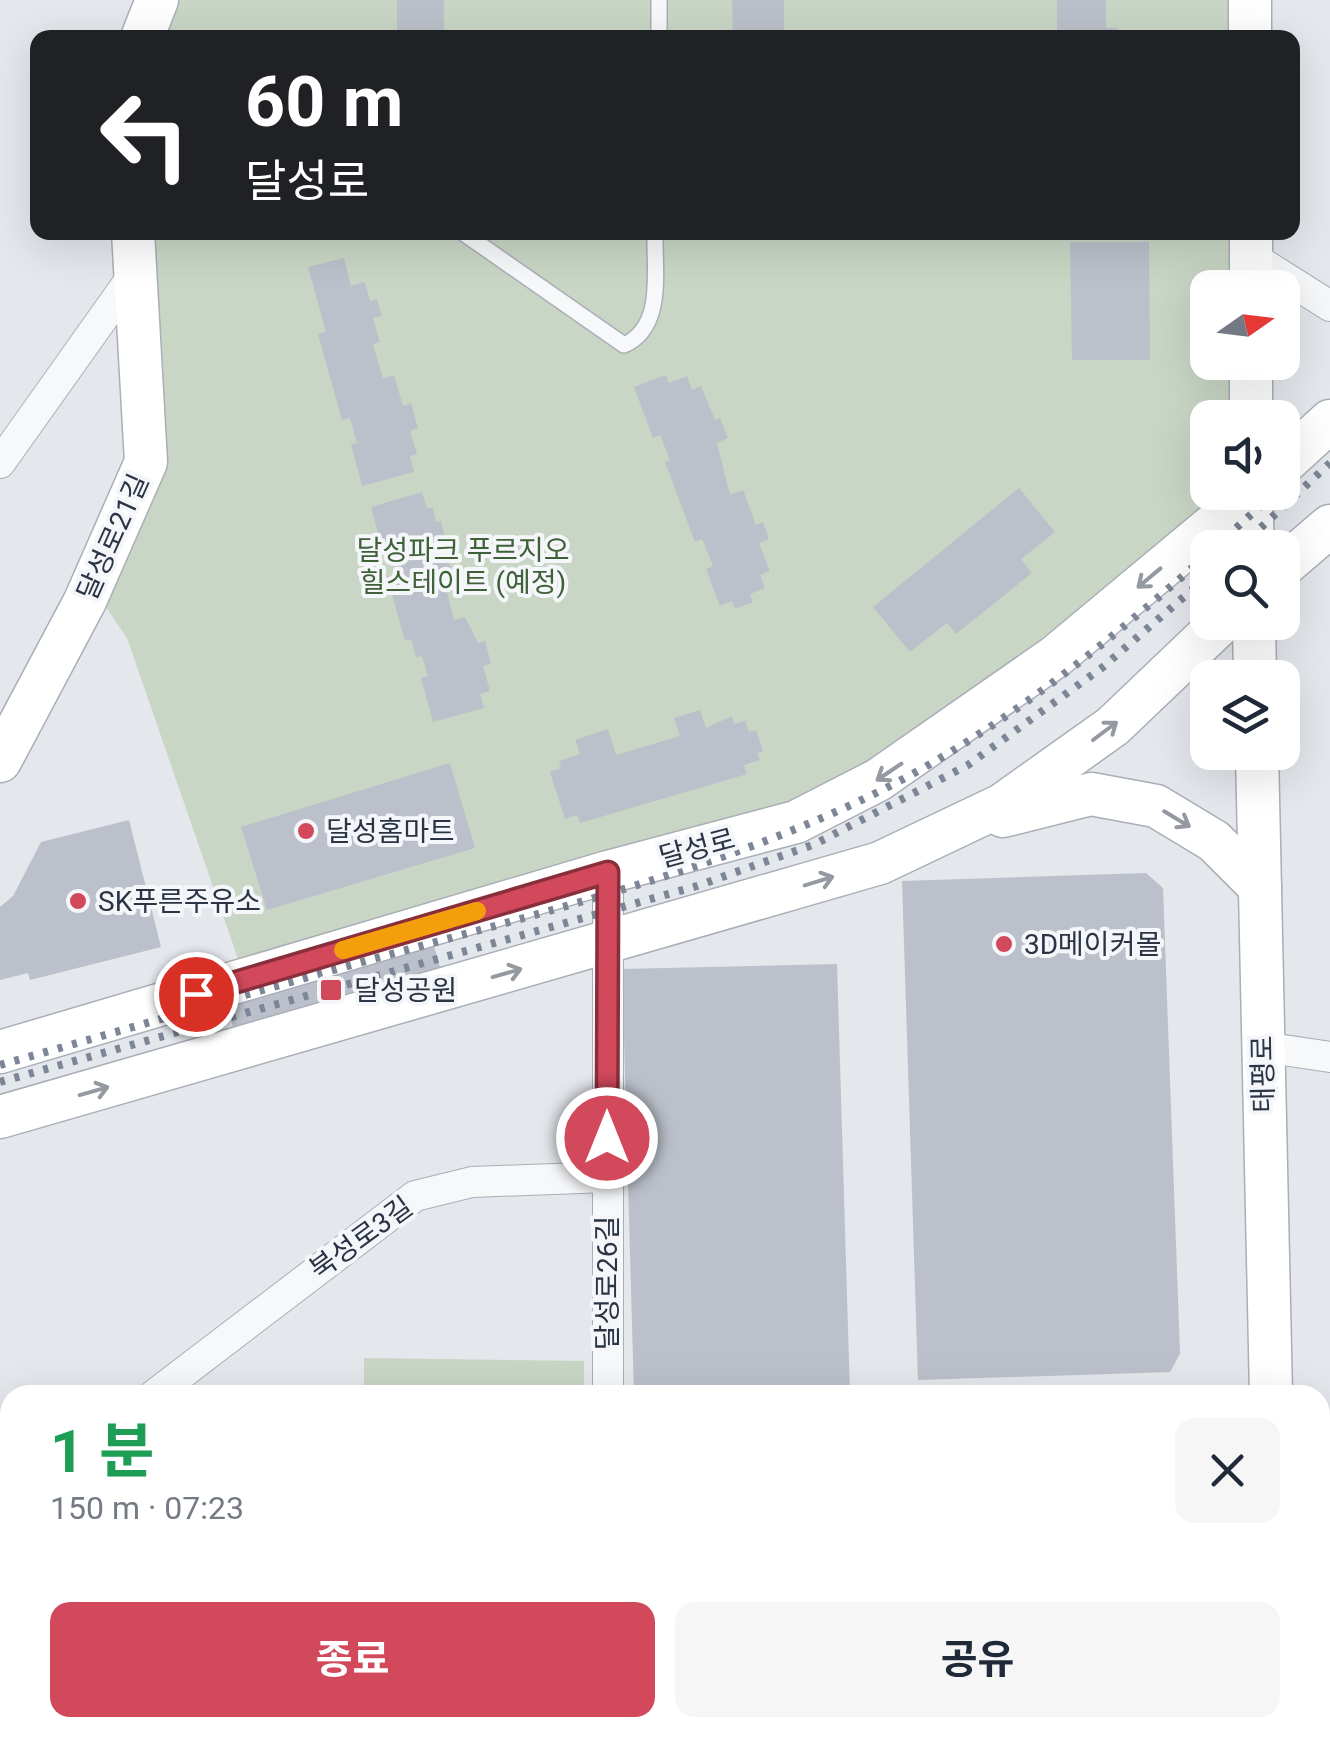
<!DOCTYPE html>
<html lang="ko">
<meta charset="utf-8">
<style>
body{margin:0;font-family:Roboto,"Noto Sans KR",sans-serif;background:#f6f6f7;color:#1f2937;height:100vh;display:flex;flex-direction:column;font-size:38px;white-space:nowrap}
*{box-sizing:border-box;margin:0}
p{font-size:32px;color:#747a83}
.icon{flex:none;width:55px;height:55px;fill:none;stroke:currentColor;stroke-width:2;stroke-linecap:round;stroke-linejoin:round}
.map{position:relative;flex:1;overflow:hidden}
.details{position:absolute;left:0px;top:1385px;width:1330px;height:352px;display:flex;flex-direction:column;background:#fff;border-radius:30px 30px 0 0;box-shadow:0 10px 40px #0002}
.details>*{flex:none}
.banner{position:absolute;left:30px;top:30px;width:1270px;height:210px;border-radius:20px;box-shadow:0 10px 40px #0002;background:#202124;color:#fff;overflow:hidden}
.needle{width:65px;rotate:76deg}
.buttons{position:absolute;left:1190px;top:270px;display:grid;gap:20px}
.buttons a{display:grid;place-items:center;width:110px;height:110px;border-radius:20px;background:#fff;box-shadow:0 10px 40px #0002;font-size:50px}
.pin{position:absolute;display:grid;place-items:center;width:85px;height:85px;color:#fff;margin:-42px;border:5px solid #fff;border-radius:50%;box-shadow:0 2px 10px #0007}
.me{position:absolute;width:110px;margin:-55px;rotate:0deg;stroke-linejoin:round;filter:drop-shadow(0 0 8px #0008)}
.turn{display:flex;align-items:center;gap:35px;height:210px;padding:0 50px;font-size:45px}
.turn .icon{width:130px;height:130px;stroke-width:2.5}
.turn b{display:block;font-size:70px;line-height:85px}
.round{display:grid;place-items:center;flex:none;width:105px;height:105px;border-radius:20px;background:#f6f6f7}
.headline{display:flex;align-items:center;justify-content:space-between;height:170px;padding:0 50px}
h1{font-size:60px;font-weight:700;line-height:75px;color:#1e9e55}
.cta{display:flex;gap:20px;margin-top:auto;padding:20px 50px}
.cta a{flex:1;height:115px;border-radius:20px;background:#d1495b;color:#fff;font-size:40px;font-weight:700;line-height:115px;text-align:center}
.cta a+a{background:#f6f6f7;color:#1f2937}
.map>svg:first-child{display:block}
.green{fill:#c9d6c5}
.building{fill:#bbc0ca}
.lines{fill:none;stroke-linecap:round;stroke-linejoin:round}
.lane-casing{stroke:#a9aeb7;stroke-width:18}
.street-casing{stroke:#a9aeb7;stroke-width:32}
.secondary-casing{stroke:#a9aeb7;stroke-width:45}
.lane{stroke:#f7f8fa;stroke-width:15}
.street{stroke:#f7f8fa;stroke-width:30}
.secondary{stroke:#fff;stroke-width:42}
.rail{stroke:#7d8696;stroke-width:8;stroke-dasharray:5 10;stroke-linecap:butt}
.oneway{stroke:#959aa2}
.route-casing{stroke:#882f3b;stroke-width:25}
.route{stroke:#d1495b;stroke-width:18}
.slow{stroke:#f59e0b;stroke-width:18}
.poi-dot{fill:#d1495b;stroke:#f4f6f9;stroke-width:4}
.labels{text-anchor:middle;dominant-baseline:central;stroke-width:8;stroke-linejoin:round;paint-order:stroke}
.street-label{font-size:28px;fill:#2b3445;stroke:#f4f6f9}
.park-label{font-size:28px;fill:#3f6138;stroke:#f4f6f9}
.poi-label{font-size:28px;fill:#2b3445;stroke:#f4f6f9;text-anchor:start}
</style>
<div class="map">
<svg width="1330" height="1737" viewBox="0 0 1330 1737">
<rect width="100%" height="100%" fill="#e4e7ec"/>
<g class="green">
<path d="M159,0H1250V38H146Z"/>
<path d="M133,233H1251V287L1208,288V362L1251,363V417L1208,418V492H1251L878,780L245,979L127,638L101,600L146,462Z"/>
<path d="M364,1358L584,1361V1395H364Z"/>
<rect x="367" y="1728" width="216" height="9"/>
</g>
<g class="building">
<rect x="397" y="0" width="47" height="38"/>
<path d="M732,0H784V31H794V38H733Z"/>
<path d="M1057,0H1106V28H1118V38H1057Z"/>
<path d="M1070,242H1149L1150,360H1072Z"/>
<path d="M344,258L351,286L365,282L370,301L377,299L382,316L373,318L380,342L373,344L383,379L394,375L403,406L411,403L418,428L410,431L417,454L410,456L414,472L362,486L351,444L357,443L350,418L342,420L318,334L326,332L308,267Z"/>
<path d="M666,375L669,383L687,376L692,390L701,386L715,420L720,418L728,438L717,443L730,495L743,490L756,525L763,522L769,539L759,543L770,571L760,575L765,588L750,594L753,602L735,609L732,601L720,606L706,569L713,566L702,539L695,542L665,462L670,460L660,435L653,438L634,387Z"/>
<path d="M1019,488L1055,532L1021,559L1032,573L956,634L947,623L910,652L873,607Z"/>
<path d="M422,492L427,508H433L436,522L441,521L446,542L453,540L457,557L448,559L456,587L446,589L454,620L465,617L478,643L485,641L491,664L483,666L490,691L480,694L484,708L433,722L421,678L428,676L422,656L416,657L411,639L405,641L387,577L397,574L390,549L383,551L371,507Z"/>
<path d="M700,710L706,728L732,716L734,724L745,721L749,732L756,730L763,751L757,753L760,760L744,765L747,774L580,823L577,815L565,819L550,772L561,768L559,761L580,754L575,740L608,729L616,755L680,736L674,718Z"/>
<path d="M450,763L475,848L267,910L241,827Z"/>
<path d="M129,820L161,947L30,980L28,973L0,980V907L13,896L41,842Z"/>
<path d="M1146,873L1163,888L1180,1354L1170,1372L918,1380L902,881Z"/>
<path d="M433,943L447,991L241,1053L221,988Z"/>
<path d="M837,964L850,1395H634L622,969Z"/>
<path d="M644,1728H859L860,1737H644Z"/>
<rect x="953" y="1728" width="54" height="9"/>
<rect x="1048" y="1728" width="54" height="9"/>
<path d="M1149,1728H1203V1737H1150Z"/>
</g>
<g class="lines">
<defs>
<g id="lane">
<path d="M659,38V0"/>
<path d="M462,232L624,345C665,327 654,271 655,232"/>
</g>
<g id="street">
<path d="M1251,256L1330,306"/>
<path d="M0,463L135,273"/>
<path d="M608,872V1395"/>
<path d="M1263,1047L1330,1057"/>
<path d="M154,1395L415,1196L472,1182L607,1177"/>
<path d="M0,1460L10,1477"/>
<path d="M0,1513L10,1507"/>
<path d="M112,1728L113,1737"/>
<path d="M610,1728V1737"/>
<path d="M903,1737L904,1728"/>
</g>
<g id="secondary">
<path d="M1250,0V38"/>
<path d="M142,38L157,0"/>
<path d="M1251,232V288"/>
<path d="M1251,362V418"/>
<path d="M1282,465L1330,421"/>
<path d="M1251,492L1253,548"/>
<path d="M1282,567L1330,526"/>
<path d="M1254,622L1255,678"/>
<path d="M1257,752L1271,1395"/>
<path d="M0,761L85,601L146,462L133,232"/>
<path d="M1003,816L1091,794L1156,806L1214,841L1260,887"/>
<path d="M0,1052L608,872L796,822L878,780L1056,656L1253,492"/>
<path d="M0,1117L880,863L1002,805L1113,726L1222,622"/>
<path d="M1278,1728V1737"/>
</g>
</defs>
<use href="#lane" class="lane-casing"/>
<use href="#street" class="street-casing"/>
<use href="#secondary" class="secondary-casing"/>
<use href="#lane" class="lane"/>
<use href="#street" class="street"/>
<use href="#secondary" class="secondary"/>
<g class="rail">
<path d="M1214,548L1276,492"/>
<path d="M1239,548L1330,463"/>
<path d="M0,1065C145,1024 290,981 436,942C583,902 734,862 872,795C997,734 1104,646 1208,554"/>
<path d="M0,1082L697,886L815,844L968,765L1103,667L1208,576"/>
</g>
</g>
<defs><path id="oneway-shaft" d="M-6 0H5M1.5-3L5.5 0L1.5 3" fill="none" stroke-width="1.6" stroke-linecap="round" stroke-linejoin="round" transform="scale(2.5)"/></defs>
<g class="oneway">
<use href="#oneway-shaft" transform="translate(1149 578) rotate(140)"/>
<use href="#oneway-shaft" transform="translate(1105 731) rotate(-37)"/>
<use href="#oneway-shaft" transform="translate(889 772) rotate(146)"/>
<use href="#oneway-shaft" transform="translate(1177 819) rotate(31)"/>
<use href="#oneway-shaft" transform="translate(819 881) rotate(-17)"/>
<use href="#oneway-shaft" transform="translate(507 973) rotate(-16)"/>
<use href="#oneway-shaft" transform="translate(94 1091) rotate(-16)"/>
</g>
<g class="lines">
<defs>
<path id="route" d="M196,994L608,872L607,1138"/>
</defs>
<use href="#route" class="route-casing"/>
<use href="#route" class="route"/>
<path class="slow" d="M343,950L477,911"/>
</g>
<g class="poi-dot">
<circle cx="306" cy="831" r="10"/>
<circle cx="78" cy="901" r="10"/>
<circle cx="1004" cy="944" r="10"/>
<rect x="319" y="978" width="24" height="24" rx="5"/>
</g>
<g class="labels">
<g class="street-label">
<text transform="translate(113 537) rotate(-66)">달성로21길</text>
<text transform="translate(697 848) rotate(-15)">달성로</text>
<text transform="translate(1263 1074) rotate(-91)">태평로</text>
<text transform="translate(361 1238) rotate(-36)">북성로3길</text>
<text transform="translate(607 1283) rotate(-90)">달성로26길</text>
</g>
<g class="park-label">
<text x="463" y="550">달성파크 푸르지오<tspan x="463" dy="32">힐스테이트 (예정)</tspan></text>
</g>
<g class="poi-label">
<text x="326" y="831">달성홈마트</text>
<text x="98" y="901">SK푸른주유소</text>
<text x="1024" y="944">3D메이커몰</text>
<text x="354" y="990">달성공원</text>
</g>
</g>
</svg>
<div class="buttons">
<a><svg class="needle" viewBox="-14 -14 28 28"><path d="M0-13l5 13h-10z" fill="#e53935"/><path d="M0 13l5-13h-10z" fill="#747a83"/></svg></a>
<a><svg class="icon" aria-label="sound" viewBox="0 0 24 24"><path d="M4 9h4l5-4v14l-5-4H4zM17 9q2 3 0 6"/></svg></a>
<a><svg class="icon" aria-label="search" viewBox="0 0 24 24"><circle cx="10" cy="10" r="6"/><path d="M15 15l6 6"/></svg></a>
<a><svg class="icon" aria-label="layers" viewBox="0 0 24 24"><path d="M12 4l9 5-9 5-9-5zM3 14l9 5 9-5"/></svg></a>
</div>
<div class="pin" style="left:196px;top:994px;background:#d93025"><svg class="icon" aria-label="arrive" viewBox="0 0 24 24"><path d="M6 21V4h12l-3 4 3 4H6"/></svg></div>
<svg class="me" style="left:607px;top:1138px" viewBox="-20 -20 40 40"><circle r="17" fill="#d1495b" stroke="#fff" stroke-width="3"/><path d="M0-11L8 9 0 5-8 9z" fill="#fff"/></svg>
<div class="banner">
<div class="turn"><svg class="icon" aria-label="left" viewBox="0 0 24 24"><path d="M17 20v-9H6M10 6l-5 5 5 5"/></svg><div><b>60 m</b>달성로</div></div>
</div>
<section class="details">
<div class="headline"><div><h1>1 분</h1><p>150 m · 07:23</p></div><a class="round"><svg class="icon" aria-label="close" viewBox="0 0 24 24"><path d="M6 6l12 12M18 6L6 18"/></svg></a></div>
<div class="cta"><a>종료</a><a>공유</a></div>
</section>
</div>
